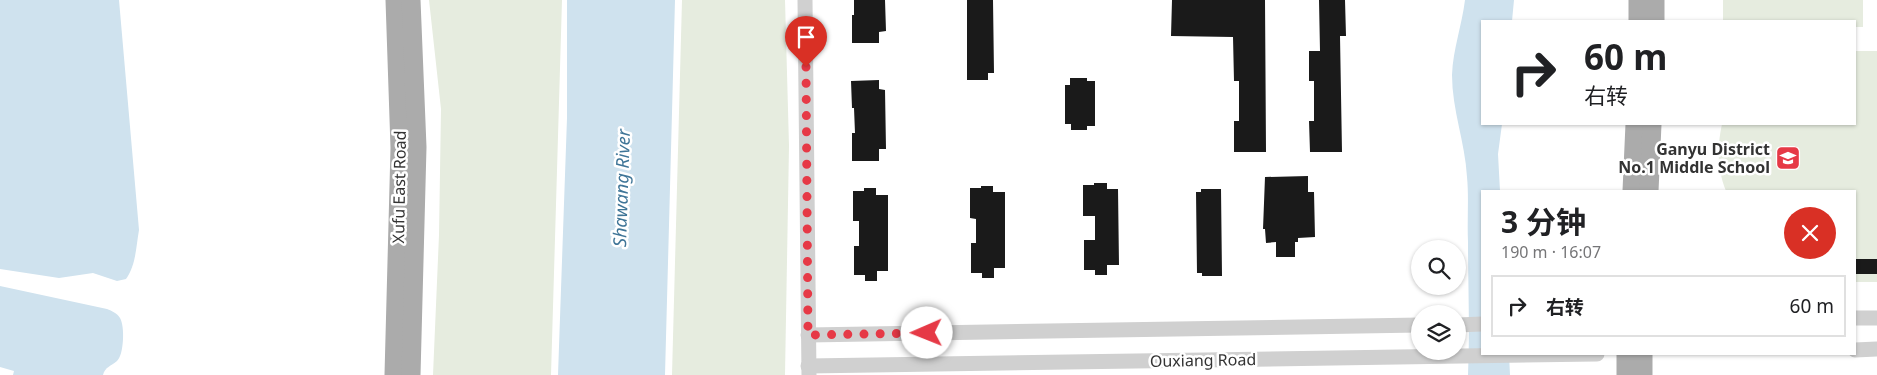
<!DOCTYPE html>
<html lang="zh">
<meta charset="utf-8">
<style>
body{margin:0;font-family:"Noto Sans","Noto Sans SC",sans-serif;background:#f6f6f6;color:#202124;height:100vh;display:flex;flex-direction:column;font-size:19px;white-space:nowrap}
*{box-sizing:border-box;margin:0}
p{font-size:16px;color:#757577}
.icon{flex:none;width:28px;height:28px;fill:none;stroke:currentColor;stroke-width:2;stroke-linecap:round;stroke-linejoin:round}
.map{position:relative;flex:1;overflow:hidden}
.side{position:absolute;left:1481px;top:190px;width:375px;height:165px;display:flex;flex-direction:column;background:#fff;border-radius:0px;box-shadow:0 1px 4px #0004}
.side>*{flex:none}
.hud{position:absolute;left:1481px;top:20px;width:375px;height:105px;border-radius:0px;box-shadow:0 1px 4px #0004;background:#fff;color:#202124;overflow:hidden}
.fabs{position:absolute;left:1411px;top:240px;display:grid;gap:10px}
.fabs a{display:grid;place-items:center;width:55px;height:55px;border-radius:50%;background:#fff;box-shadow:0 1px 4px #0004;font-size:25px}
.pin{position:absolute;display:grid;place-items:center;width:42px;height:42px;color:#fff;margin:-51px -21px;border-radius:50% 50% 50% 0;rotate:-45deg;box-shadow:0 0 5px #0007}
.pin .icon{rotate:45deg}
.me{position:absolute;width:55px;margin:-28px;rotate:269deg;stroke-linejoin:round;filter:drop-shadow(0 0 4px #0008)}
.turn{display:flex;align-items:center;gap:18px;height:105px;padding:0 20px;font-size:22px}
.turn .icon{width:65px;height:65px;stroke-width:2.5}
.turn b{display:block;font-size:35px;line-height:42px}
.round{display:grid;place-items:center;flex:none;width:52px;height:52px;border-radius:26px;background:#f6f6f6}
.overview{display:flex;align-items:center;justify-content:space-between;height:85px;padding:0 20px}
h1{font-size:30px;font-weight:700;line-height:38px}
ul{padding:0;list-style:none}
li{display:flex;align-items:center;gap:15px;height:62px;margin:0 10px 8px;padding:0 10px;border:2px solid #e0e0e0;border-radius:0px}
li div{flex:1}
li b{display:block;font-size:19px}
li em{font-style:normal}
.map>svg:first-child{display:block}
.green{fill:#e6ecdf}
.water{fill:#cfe2ee}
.building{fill:#1a1a1a}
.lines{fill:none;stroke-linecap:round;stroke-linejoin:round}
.minor{stroke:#d0d0d0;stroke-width:15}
.major{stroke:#ababab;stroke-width:19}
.route{stroke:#e63946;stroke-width:9;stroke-dasharray:0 16.2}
.labels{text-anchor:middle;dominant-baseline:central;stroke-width:5;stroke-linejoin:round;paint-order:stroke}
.poi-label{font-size:16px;font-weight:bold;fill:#333;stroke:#fff;text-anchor:end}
.street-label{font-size:16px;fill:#333;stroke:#fff}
.water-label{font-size:18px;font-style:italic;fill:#3f7597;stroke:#fff}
</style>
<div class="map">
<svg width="1877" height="375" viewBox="0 0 1877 375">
<rect width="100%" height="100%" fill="#fff"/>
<g class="green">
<path d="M429,0H562L551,375H433L439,235L441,109Z"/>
<path d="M682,0H785L789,146L785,375H672Z"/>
<path d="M1723,0H1863V27H1855V21H1723Z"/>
<path d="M1855,51H1877V282H1855V191H1726C1717,169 1717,147 1722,124H1855Z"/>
</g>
<g class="water">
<path d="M0,0H119L139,230C136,247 136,265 126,279L117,281L93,273L59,278L0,269Z"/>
<path d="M567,0H675L665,375H558L567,118Z"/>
<path d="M1465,0H1514L1512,21H1482V124H1502L1498,154L1500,191H1482V354H1509L1510,375H1468C1470,330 1468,286 1468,242C1467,220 1469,198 1467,177C1465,142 1452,110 1452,75C1453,49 1462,25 1465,0Z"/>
<path d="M0,286L107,309C112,311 117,313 120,318C125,326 124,355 117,361C111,366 105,367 103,375H13L14,371L0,367Z"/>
</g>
<g class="building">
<path d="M854,0H885L886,31L879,32V43H852V15H854Z"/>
<path d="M967,0H993L994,73H988V80H967Z"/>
<path d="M1172,0H1265L1266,152H1234V121H1239V81H1234L1233,37L1171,36Z"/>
<path d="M1319,0H1345L1346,36H1340L1342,152H1310L1309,121H1314V81H1309V51H1320Z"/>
<path d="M1070,78H1087V81H1095V126H1087V130H1071V124H1065V85H1070Z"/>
<path d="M879,80V89L885,90L886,149H879V161H852V133H855L854,108H852L851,81Z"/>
<path d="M1308,176V192H1314L1315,237L1298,238V242H1295V257H1276V242L1266,243L1265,229H1263L1265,177Z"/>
<path d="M1094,183H1107V189H1118L1119,265H1107V275H1095V270H1084V240H1095V216H1083V185H1094Z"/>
<path d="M981,186H993V192H1005V268H994V278H982V273H971V243H976V219L970,218V188H981Z"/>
<path d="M864,188H876V195H888V271H877V281H865V275H854V246H859V221H853V191H864Z"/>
<path d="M1201,189H1221L1222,276H1202V273H1197L1196,192H1201Z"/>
<rect x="1855" y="259" width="22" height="15"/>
</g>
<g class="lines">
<g class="minor">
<path d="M805,0L809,375"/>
<path d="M1855,318H1877"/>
<path d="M1458,325L1482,324"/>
<path d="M808,335L1420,325"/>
<path d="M1855,350L1877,349"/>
<path d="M808,366L1597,354"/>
</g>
<g class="major">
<path d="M1638,21V0"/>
<path d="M1655,21V0"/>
<path d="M1632,191L1635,124"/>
<path d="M1649,191L1652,124"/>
<path d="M394,375L400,148L395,0"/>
<path d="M411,375L417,147L411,0"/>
<path d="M1626,375V354"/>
<path d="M1643,375V354"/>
</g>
</g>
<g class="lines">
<path class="route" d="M806,67L808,335L927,333"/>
</g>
<defs>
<symbol id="school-square" viewBox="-11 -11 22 22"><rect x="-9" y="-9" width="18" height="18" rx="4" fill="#e63946" stroke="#fff"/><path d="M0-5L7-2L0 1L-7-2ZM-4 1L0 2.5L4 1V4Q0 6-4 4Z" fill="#fff"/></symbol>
</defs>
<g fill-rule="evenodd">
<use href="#school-square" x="1774" y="144" width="28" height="28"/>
</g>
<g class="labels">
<g class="poi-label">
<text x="1770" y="149">Ganyu District<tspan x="1770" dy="18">No.1 Middle School</tspan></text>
</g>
<g class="street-label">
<text transform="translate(399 187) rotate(-89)">Xufu East Road</text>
<text transform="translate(1203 360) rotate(-1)">Ouxiang Road</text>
</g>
<g class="water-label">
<text transform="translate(621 188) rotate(-88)">Shawang River</text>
</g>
</g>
</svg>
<div class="fabs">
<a><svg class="icon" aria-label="search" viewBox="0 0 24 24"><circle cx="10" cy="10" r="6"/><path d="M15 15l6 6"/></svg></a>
<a><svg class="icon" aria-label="layers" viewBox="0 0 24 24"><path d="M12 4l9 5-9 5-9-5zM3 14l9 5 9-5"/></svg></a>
</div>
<div class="pin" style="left:806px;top:67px;background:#d93025"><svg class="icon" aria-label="arrive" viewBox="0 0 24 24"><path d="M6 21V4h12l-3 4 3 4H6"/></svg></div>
<svg class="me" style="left:927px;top:333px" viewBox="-20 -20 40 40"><circle r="19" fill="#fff"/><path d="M0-13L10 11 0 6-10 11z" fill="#e63946"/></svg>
<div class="hud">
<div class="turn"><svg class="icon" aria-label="right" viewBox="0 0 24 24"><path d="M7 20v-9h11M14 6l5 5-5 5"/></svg><div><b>60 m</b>右转</div></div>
</div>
<section class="side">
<div class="overview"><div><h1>3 分钟</h1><p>190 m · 16:07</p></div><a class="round" style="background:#d93025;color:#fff"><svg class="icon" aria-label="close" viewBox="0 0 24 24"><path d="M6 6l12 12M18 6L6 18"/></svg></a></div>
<ul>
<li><svg class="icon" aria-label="right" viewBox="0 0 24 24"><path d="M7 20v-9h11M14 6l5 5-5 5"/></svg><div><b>右转</b></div><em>60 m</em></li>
</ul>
</section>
</div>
